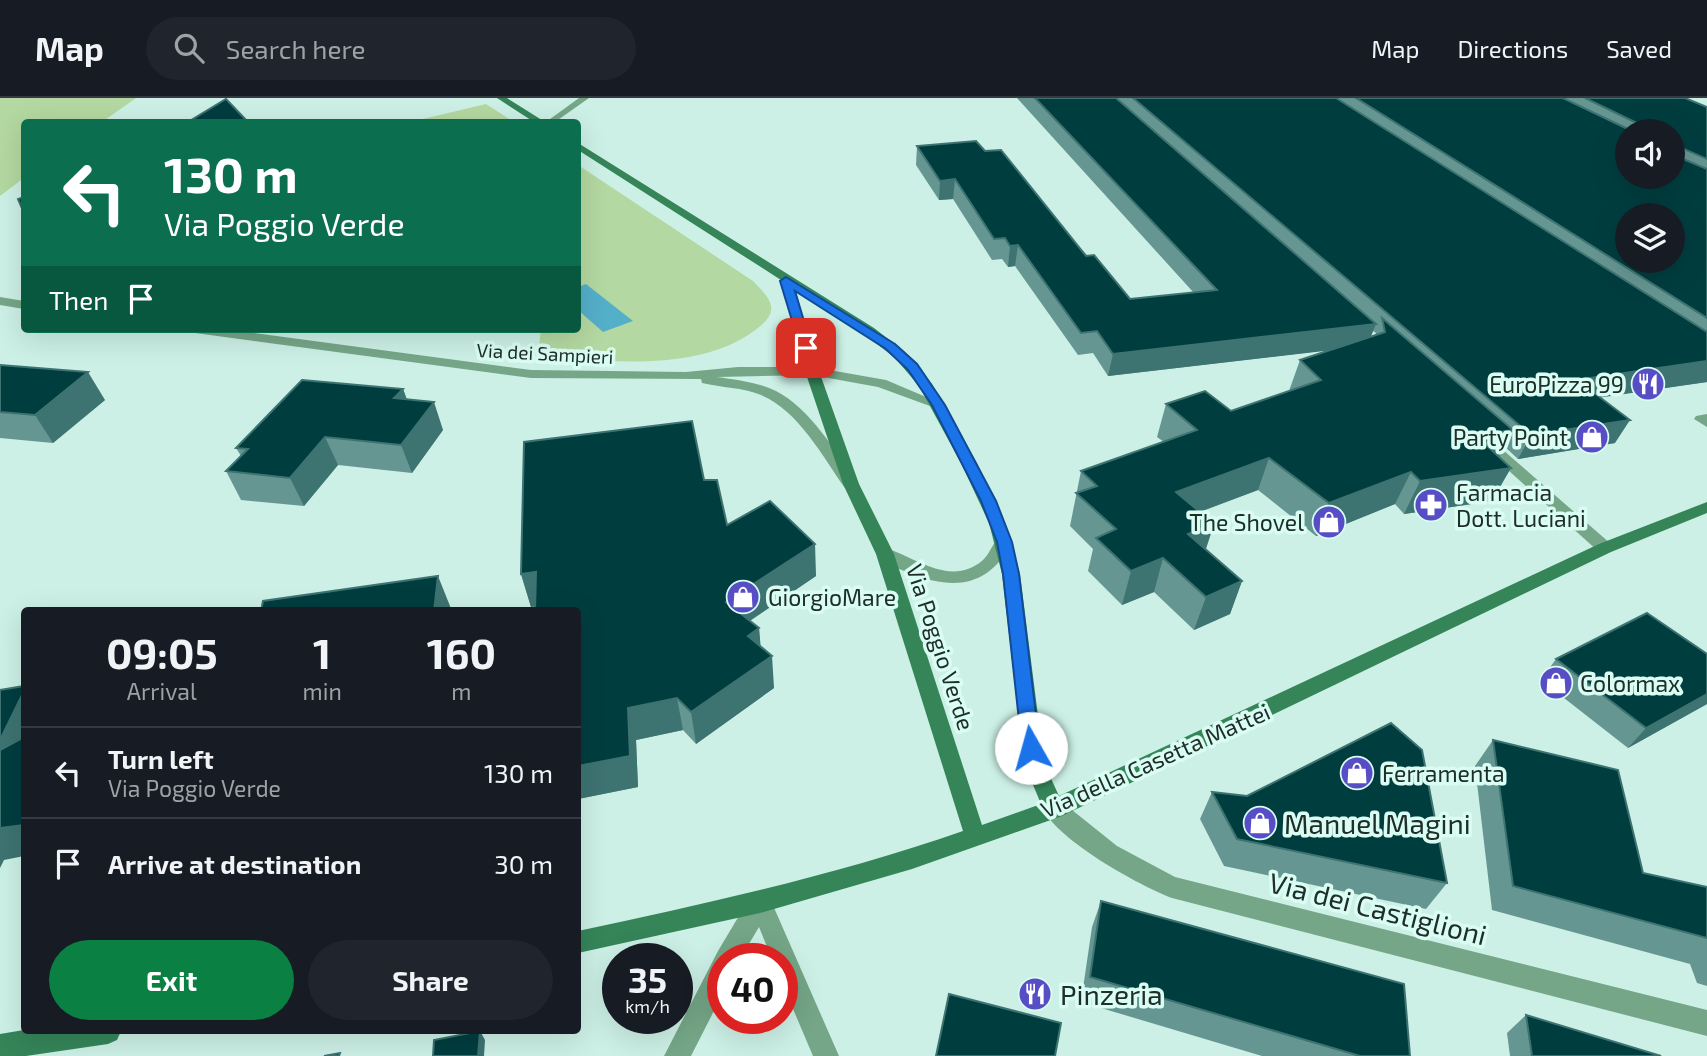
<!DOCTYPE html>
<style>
body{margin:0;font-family:"Exo 2",sans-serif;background:#20242c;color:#f1f3f6;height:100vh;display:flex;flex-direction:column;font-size:26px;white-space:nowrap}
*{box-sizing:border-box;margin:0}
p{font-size:23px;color:#9ea1a6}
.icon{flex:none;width:38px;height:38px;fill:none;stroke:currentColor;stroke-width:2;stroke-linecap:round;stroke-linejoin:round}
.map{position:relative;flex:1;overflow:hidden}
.drawer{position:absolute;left:21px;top:509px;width:560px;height:427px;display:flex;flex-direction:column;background:#171b24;border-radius:7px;box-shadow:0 7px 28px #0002}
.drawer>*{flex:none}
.guide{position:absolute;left:21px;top:21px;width:560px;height:214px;border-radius:7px;box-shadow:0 7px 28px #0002;background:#0b6e4f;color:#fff;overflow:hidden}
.controls{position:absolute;left:1615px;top:21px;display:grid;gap:14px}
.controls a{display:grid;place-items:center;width:70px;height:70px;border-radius:50%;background:#171b24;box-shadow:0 7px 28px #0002;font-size:35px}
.speed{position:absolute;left:602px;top:845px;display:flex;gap:14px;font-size:35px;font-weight:700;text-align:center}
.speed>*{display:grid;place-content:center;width:91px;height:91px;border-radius:50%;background:#171b24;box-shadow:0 7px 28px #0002;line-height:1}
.speed small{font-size:18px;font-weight:400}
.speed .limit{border:10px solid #d22;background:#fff;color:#111}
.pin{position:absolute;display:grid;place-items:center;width:60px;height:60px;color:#fff;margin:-30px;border-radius:14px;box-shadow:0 4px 10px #0006}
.me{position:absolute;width:77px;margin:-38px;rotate:353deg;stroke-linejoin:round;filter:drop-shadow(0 0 5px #0008)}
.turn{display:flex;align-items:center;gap:24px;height:147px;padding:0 28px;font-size:32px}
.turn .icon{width:91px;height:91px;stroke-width:2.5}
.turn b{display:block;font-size:49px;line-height:60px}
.then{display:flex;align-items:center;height:66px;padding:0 28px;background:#0003;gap:14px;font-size:26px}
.eta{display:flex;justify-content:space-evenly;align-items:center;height:119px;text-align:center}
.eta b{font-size:42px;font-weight:700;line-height:49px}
.button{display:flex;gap:14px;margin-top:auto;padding:14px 28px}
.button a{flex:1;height:80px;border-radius:42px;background:#0b8043;color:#fff;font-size:28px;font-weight:700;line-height:80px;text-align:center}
.button a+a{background:#20242c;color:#f1f3f6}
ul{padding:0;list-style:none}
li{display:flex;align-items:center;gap:21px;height:91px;padding:0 28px;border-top:2px solid #363941}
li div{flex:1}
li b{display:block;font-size:26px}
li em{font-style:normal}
header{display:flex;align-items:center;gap:42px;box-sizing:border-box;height:98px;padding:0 35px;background:#171b24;border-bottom:2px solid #363941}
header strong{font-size:33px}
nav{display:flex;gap:38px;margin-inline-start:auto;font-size:24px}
.search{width:490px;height:63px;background:#20242c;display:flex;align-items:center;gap:18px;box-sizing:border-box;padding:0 24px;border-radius:38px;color:#9ea1a6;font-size:26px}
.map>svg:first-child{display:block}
.green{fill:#b4d8a1}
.water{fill:#54afc9}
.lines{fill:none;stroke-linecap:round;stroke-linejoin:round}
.street{fill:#75a687;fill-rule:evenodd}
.secondary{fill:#358559;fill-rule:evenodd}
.wall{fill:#669692;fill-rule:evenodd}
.shaded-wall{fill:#3d7371}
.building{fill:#003d3f;stroke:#3d7371;stroke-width:2;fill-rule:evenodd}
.route{fill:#1a73e8;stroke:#114b97;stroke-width:2}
.labels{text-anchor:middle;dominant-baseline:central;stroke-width:7;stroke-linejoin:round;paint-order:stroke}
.far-street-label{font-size:19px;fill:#202e2a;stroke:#d9fdf3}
.poi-label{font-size:23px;fill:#202e2a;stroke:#d9fdf3;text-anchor:start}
.street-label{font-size:23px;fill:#202e2a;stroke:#d9fdf3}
.near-poi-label{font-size:28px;fill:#202e2a;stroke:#d9fdf3;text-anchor:start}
.near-street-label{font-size:28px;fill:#202e2a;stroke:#d9fdf3}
</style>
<header>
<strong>Map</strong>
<div class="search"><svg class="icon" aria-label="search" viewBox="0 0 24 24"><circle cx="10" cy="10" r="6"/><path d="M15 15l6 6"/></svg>Search here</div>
<nav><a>Map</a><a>Directions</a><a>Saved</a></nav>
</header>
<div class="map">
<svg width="1707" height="958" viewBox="0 0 1707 958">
<rect width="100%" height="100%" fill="#ccf0e6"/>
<g class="green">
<path d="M0,0H136L102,24H24V80L0,98Z"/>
<path d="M486,6L514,24H410Z"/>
<path d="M578,67L753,183C773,203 781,214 754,233C697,275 604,263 538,258L541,231H578Z"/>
</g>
<path class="water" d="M586,186L633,223L603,234L578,212V189Z"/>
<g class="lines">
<g class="street">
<path d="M579,0H589L555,24H546Z"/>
<path d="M0,199L24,203V211L0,207Z"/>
<path d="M188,231H224L531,272L686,274L738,269H812L886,282L945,307L938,311L878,289L812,277L717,279C736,282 758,284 776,293C811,311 834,353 857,382L859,386L857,390H845C823,359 798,312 761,297C742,289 722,290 702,285L701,281L531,280L195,235Z"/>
<path d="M1707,316V329L1694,321L1696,318Z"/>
<path d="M1482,336L1487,338L1611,446L1613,450L1611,454H1599L1477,344L1474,341L1477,338Z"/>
<path d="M1004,438L1012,444C989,489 954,493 910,475C899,471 883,466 876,456L885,450C916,459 951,490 983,462C991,455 993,441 1004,438Z"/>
<path d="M1054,702L1062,704L1117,748L1175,779L1707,912V938L1172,800C1138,787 1059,743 1043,711L1046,704Z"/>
<path d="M760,793L768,796L839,958H813L782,885V861H772L759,829L740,861H723V895L691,958H664L718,853L752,796Z"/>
</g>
<g class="secondary">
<path d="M497,0H507L545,24H534Z"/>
<path d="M578,45L874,230L905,254L932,286L977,365L1005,425L1020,476L1044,665L1059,698L1599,446L1707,404V415L1611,454L1062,718L912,771L760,815L578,855V833C708,805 837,777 963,733L876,456L843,386L805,273L781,182L578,52ZM795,191L864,236L895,260L919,288L961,365L989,425L1002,476L1024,665L1041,706L982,727L894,456L859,386L819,273Z"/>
<path d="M24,932V933H121L117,942L108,946L26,958H0V936Z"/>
</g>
</g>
<g class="wall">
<path d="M1017,0H1685L1707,9V284L1600,299L1615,345L1518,361L1504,348L1499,359L1492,403L1404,416L1395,406L1316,438L1258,392L1200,414L1214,426L1206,451L1242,483L1230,516L1194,532L1154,494L1122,507L1088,473L1093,451L1070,428L1081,373L1164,344L1157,339L1166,306L1231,313L1289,293L1300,262L1329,252L1108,278L1093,255L1078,257L1015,168L1008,169L1002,161L992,162L953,101L939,102L916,67L917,48L985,53L1130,201L1194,195ZM1628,33H1673L1628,79ZM1373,233L1376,235L1375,237L1370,239Z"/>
<path d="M0,267L105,302L53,345L0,340Z"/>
<path d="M403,291L407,302L443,332L412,375L338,367L304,408L241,402L226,373L241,358L236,350Z"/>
<path d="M704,382L727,427L816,478L750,523L759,530L760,548L774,590L696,646L683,632L636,642L638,689L578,701V513L535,508L531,509L521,476Z"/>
<path d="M1707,556V606L1628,650L1541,582L1556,561Z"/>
<path d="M1493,642L1643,775L1707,789V888L1697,885L1690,866L1492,812L1475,668Z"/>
<path d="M1212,694L1247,698L1447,785L1426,811L1224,768L1200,721Z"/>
<path d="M1101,803L1410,958H1262L1081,904L1092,829Z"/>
<path d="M1526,917L1661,958H1510L1507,935Z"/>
</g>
<g class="shaded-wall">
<path d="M955,81L953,101L939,102L940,83Z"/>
<path d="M1018,147L1015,168L1008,169L1010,148Z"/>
<path d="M1376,226L1367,248L1108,278L1113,256Z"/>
<path d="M1707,263V284L1563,305L1577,282Z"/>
<path d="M88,274L105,302L53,345L35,317Z"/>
<path d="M403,291L413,318L394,300Z"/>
<path d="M434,304L443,332L412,375L401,347Z"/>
<path d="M1630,322L1615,345L1518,361L1531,337Z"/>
<path d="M1513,332L1496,364L1511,370L1492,403L1404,416L1420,383L1484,345L1494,335Z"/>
<path d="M325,339L338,367L304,408L290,380Z"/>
<path d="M1269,360L1258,392L1167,426L1176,394Z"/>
<path d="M1411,374L1395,406L1316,438L1329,405Z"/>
<path d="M1214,426L1203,459L1188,436Z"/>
<path d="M815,446L816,478L730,536L726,504Z"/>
<path d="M1163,460L1154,494L1122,507L1131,473Z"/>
<path d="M536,474L545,507L531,509L521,476Z"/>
<path d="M438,478L452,513H434Z"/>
<path d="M1242,483L1230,516L1194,532L1206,499Z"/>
<path d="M759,530L762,563L748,538Z"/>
<path d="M772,558L774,590L696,646L691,614Z"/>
<path d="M24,593V676L0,661V642Z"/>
<path d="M1707,596V606L1628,650L1646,630Z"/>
<path d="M677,600L683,632L636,642L638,689L578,701V668L628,610Z"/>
<path d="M24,726V758L4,762L0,770V730Z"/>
<path d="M480,933L485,942L484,958H478Z"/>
</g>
<g class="building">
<path d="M1035,0H1116L1376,226L1113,256L1097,233L1081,235L1018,147L1010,148L1005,140L994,141L955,81L940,83L917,48L976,43L985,53L1001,52L1086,158L1094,157L1130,201L1217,192Z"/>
<path d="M1133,0H1336L1707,234V263L1577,282L1630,322L1531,337Z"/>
<path d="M1356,0H1563L1632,33H1628V79H1673V33H1640L1639,26L1585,0H1685L1707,9V61L1682,50L1683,61L1707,71V220ZM1628,117H1673V163H1628Z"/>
<path d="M226,1L248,24H188Z"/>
<path d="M24,99V115L18,101Z"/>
<path d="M1382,220L1513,332L1494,335L1503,343L1484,345L1511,370L1420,383L1411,374L1329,405L1269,360L1176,394L1214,426L1188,436L1242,483L1206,499L1163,460L1131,473L1096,440L1116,431L1076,395L1097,388L1081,373L1197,332L1166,306L1205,293L1231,313L1321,282L1300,262L1385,234Z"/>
<path d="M0,267L88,274L35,317L0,314Z"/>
<path d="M302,282L403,291L394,300L434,304L401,347L325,339L290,380L226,373L248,351L236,350Z"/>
<path d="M692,323L704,382H717L727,427L770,403L815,446L726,504L759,530L748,538L772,558L691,614L677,600L628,610L630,658L578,668V513H535L536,474L521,476L524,344Z"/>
<path d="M438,478L434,513H261L263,503Z"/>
<path d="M1647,515L1707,556V596L1646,630L1556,561Z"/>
<path d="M24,588V593L0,642V592Z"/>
<path d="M1391,625L1422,652L1447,785L1237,741L1212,694L1247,698Z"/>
<path d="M24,639V727L0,730V652Z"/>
<path d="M1493,642L1618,672L1643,775L1707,789V840L1513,788Z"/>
<path d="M1101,803L1404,886L1410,958H1360L1090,879Z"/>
<path d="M949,896L1061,925L1055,958H936Z"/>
<path d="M1526,917L1661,958H1532Z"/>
<path d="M480,933L478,958H433L434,942Z"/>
<path d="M340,955L339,958H324Z"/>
</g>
<path class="route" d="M786,179L895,246L917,266L945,307L996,403L1012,444L1019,476L1040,650L1038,655L1031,657L1024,655L1022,650L1003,476L997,444L981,403L932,307L908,272L886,251L795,193L812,250L801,252L780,183Z"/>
<defs>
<symbol id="restaurant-disc" viewBox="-11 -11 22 22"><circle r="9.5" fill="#574ec6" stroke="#d9fdf3"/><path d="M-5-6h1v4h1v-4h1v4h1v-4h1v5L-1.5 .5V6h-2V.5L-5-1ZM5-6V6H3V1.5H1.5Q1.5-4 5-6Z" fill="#fff"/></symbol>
<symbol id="shop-disc" viewBox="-11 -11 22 22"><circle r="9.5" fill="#574ec6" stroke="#d9fdf3"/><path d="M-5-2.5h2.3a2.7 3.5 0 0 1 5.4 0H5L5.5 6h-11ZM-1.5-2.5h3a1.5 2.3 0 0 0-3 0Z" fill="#fff"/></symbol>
<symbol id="pharmacy-disc" viewBox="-11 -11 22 22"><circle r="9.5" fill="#574ec6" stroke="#d9fdf3"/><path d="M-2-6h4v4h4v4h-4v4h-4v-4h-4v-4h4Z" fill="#fff"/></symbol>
</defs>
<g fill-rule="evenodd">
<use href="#restaurant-disc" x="1629" y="267" width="38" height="38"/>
<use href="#shop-disc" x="1573" y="320" width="38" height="38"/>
<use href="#pharmacy-disc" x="1412" y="388" width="38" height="38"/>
<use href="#shop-disc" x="1310" y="405" width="38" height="38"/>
<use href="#shop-disc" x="724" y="480" width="38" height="38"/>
<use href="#shop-disc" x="1537" y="566" width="38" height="38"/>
<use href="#shop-disc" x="1338" y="656" width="38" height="38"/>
<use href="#shop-disc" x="1241" y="706" width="38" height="38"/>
<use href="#restaurant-disc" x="1016" y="877" width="38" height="38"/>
</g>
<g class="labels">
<g class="far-street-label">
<text transform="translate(545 255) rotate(3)">Via dei Sampieri</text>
</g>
<g class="poi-label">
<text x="1624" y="286" text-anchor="end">EuroPizza 99</text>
<text x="1568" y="339" text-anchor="end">Party Point</text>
<text x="1456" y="394">Farmacia<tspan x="1456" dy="26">Dott. Luciani</tspan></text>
<text x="1304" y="424" text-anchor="end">The Shovel</text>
<text x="768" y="499">GiorgioMare</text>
<text x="1580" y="585">Colormax</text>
<text x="1382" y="675">Ferramenta</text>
</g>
<g class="street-label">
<text transform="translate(941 549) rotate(72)">Via Poggio Verde</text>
<text transform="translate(1155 662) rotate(-24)">Via della Casetta Mattei</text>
</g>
<g class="near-poi-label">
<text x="1284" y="725">Manuel Magini</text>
<text x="1060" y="896">Pinzeria</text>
</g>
<g class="near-street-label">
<text transform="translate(1378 810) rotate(14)">Via dei Castiglioni</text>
</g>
</g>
</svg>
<div class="controls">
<a><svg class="icon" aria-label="sound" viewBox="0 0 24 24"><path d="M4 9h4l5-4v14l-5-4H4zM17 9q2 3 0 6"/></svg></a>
<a><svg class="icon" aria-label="layers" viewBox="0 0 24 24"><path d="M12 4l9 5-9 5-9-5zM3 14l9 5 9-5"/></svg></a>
</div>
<div class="speed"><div>35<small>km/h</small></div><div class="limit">40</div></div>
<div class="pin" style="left:806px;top:250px;background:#d93025"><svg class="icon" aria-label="arrive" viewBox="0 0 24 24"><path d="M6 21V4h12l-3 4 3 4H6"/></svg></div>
<svg class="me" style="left:1031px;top:650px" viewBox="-20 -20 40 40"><circle r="19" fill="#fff"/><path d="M0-13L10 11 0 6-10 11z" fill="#1a73e8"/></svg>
<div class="guide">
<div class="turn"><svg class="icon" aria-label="left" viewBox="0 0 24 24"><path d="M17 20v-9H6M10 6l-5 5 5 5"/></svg><div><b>130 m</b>Via Poggio Verde</div></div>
<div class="then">Then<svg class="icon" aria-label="arrive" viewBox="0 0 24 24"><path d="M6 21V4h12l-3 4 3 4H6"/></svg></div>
</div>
<section class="drawer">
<div class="eta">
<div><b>09:05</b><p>Arrival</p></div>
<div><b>1</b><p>min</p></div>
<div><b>160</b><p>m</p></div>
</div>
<ul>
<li><svg class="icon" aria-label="left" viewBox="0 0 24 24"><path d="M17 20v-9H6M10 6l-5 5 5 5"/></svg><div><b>Turn left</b><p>Via Poggio Verde</p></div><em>130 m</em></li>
<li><svg class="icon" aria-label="arrive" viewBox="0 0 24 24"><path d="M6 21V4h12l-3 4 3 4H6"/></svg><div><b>Arrive at destination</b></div><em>30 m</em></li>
</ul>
<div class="button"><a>Exit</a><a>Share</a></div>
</section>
</div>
